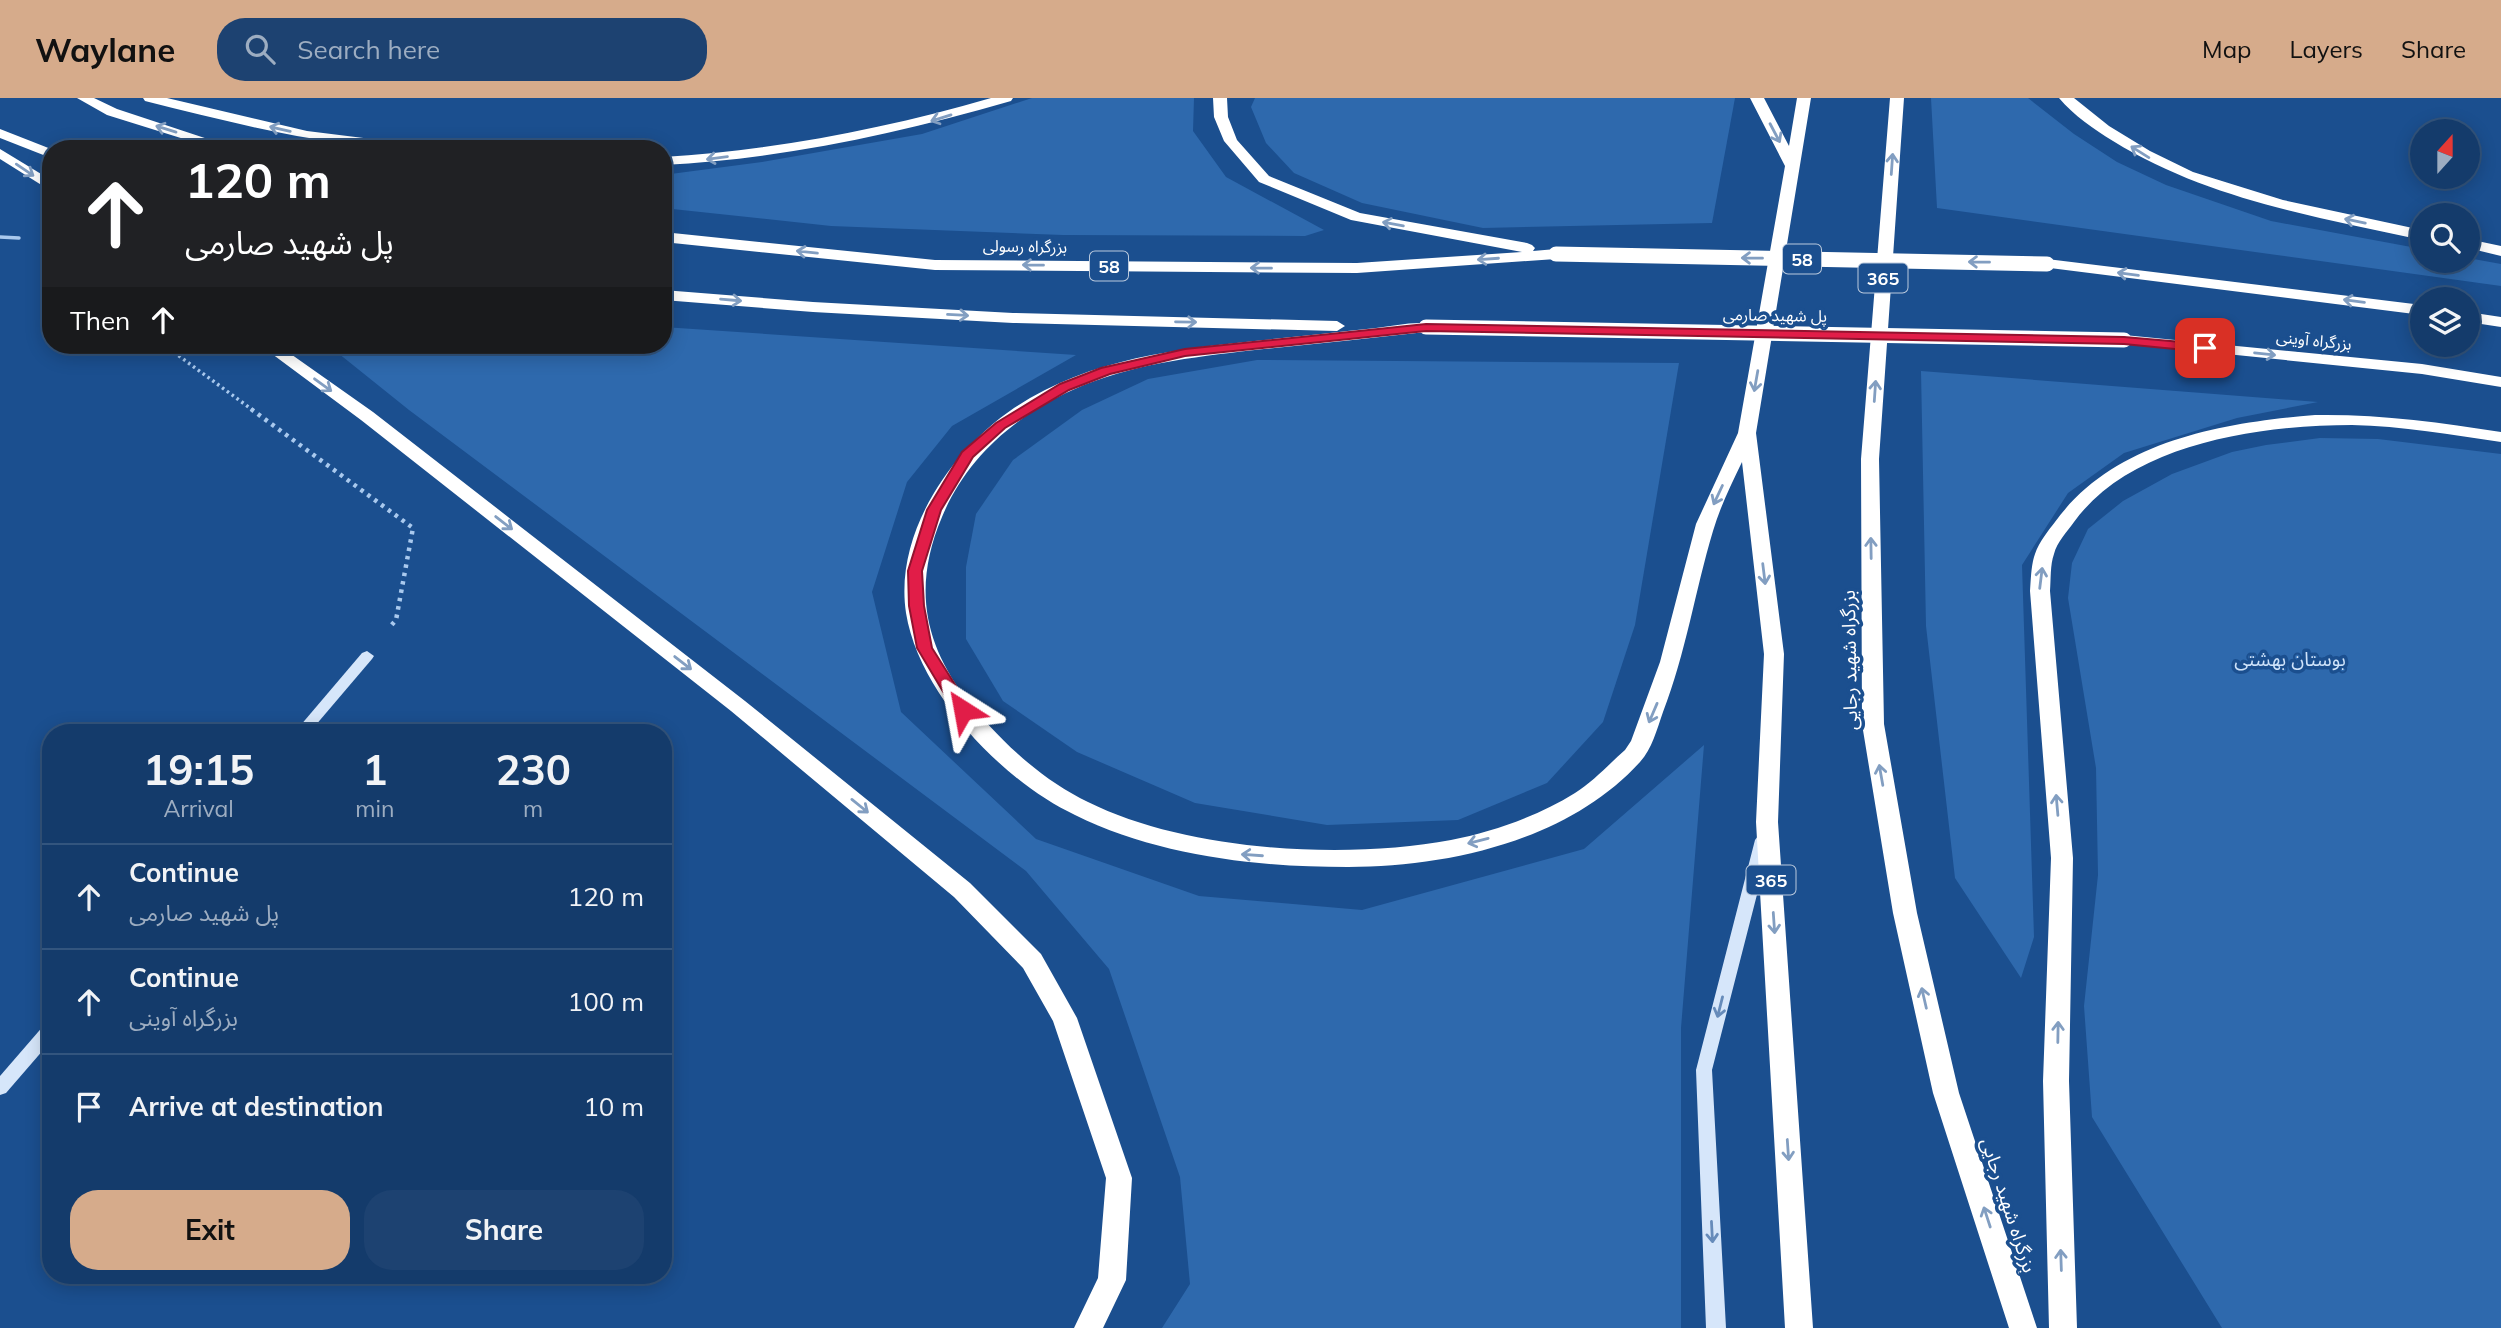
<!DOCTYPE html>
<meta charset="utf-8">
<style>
body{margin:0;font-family:Mulish,"Noto Sans Arabic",sans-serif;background:#1d4271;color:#f1f3f6;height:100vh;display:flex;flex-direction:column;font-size:26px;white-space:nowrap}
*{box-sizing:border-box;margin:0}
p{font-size:23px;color:#9dadc1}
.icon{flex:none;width:38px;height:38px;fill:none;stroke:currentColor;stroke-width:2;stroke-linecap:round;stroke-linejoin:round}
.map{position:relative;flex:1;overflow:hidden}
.drawer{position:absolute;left:42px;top:626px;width:630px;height:560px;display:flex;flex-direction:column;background:#143b6b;border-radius:28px;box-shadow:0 4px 18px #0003,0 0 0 2px #33557e}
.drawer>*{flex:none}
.banner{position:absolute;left:42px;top:42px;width:630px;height:214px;border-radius:28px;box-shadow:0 4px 18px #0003,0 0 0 2px #33557e;background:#202124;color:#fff;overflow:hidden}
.needle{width:46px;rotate:21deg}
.buttons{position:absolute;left:2410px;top:21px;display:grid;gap:14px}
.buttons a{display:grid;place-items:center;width:70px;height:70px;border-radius:50%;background:#143b6b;box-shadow:0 4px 18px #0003,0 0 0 2px #33557e;font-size:35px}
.pin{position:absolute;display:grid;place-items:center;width:60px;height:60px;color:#fff;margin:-30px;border-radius:14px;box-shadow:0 4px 10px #0006}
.me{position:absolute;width:77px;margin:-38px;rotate:326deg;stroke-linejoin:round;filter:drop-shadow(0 0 5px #0008)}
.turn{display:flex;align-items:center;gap:24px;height:147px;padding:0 28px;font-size:32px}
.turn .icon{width:91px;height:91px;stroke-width:2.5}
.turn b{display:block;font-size:49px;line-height:60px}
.then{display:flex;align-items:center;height:66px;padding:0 28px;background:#0003;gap:14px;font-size:26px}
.eta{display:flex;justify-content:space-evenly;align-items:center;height:119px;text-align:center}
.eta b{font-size:42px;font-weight:700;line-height:49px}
.button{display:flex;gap:14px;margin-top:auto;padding:14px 28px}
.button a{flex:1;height:80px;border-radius:28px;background:#d6ab8b;color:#111;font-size:28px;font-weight:700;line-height:80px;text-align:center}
.button a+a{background:#1d4271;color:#f1f3f6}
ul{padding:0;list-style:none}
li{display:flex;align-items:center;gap:21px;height:105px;padding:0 28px;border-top:2px solid #33557e}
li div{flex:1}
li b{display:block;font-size:26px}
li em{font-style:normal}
header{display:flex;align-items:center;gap:42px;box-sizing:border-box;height:98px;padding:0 35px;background:#d6ab8b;color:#111}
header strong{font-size:33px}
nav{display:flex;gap:38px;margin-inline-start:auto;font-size:24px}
.search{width:490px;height:63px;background:#1d4271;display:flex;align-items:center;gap:18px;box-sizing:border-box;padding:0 24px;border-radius:28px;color:#9dadc1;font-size:26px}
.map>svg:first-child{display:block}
.green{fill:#2e69ad}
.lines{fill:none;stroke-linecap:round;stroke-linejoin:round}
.path-far1{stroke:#a9c9ee;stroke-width:3.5;stroke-dasharray:2.5 3.5;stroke-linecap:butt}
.path{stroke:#a9c9ee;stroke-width:4.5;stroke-dasharray:3.5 5;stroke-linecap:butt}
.lane{stroke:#a9c9ee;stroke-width:3.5}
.secondary{fill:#d6e6fa;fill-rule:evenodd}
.highway{fill:#fff;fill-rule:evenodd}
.highway-bridge{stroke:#fff;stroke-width:15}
.oneway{stroke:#829ec1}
.oneway2{stroke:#668bba}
.route{fill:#e11d48;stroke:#92132f;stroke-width:2}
.labels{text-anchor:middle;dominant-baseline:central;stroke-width:7;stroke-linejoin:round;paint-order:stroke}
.far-street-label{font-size:16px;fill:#fff;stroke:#1b4f8f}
.shield{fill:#1b4f8f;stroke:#bbcadd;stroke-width:2}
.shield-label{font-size:18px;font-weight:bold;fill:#fff}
.park-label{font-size:19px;fill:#cfe3fa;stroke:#1b4f8f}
.street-label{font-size:19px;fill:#fff;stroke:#1b4f8f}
</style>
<header>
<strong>Waylane</strong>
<div class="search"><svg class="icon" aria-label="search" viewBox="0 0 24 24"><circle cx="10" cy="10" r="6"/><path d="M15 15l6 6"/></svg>Search here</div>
<nav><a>Map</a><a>Layers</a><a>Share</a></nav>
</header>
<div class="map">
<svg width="2501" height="1230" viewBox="0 0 2501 1230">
<rect width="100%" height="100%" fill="#1b4f8f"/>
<g class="green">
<path d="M1032,0H1194L1193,33L1226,79L1324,132L1305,138L1063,137L831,128L663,110V77L762,64L922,36Z"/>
<path d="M1255,0H1735L1712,125L1483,130L1362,105L1294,75L1266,45L1251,9Z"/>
<path d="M1931,0H2028L2074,36L2117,64L2166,87L2271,123L2422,151V163H2468V160L2501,166V188L1937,110Z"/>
<path d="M663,229L1076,257L952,328L907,384L872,494L901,614L1036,741L1199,798L1362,812L1584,751L1704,647L1681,930V1230H1162L1190,1186L1180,1079L1109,871L1026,773L409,312L328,247H663Z"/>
<path d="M1257,262L1679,265L1635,527L1603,624L1547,685L1458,722L1327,727L1195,705L1077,654L1003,603L966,541V469L976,416L1013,362L1082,312L1148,281Z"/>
<path d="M1921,273L2318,304L2237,320L2124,355L2068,395L2022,467L2034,839L2021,880L1955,780L1926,528Z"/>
<path d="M2320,340L2378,341L2501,356V1230H2222L2092,1019L2084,908L2098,777L2096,670L2068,500L2072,465L2088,431L2123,403L2172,376L2232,354L2266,347Z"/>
</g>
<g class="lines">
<path class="path-far1" d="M164,247L254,313"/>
<path class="path" d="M251,311L413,430L396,522L389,530"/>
<path class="lane" d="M0,139L19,140"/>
<g class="secondary">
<path d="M367,553L374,558L372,561L309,635H294L362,555Z"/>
<path d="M1763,736L1768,738L1771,742L1712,972L1726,1230H1706L1696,972L1755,742L1758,738Z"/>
<path d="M51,924V943L6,995L0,997V978L45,926Z"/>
</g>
<g class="highway">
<path d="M77,0H94L117,11L238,51H216L107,17Z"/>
<path d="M143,0H167L307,33L420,47L427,51C331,51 238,26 145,3Z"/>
<path d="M991,0H1013L1011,3C896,36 782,61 663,67V59C776,52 884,31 991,0Z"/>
<path d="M1213,0H1227L1228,19L1237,42L1269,78L1360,115L1527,145L1532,147L1535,150L1533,153L1556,151L1564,156L1556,161L1357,175L935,172L663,144V134L935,162L1357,165L1522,154L1351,122L1259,84L1224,43L1214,19Z"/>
<path d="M1750,0H1764L1789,48L1797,0H1811L1756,335L1784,556L1778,724L1813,1230H1785L1756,724L1764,556L1742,364C1731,387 1720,409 1713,433C1695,493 1686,555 1663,614C1657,631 1652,651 1640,664C1569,742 1450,769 1348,769C1257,769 1158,758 1075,717C1003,683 919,596 906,515C894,435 951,353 1014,310C1089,260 1178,251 1264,242C1302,238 1339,234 1376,230C1394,228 1414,223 1432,226L1434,229L1426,234C1372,240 1318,246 1264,251C1203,258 1142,264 1084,287C1021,313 968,356 942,419C914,485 922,542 965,599C998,641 1040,681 1088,704C1186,753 1344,762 1451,742C1493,734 1538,718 1575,695C1593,684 1609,666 1625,652L1631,643L1660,564L1696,426L1738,335L1785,68Z"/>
<path d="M1890,0H1904L1879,361L1884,626L1917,815L1959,995L2037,1230H2009L1933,995L1893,815L1862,626L1861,361Z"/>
<path d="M2059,0H2074L2109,28L2150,53L2193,74L2283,102L2422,132V142C2316,119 2207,101 2113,43C2095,32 2073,17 2059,0Z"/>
<path d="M0,31L51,51V60L0,40Z"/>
<path d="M0,51L51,82V93L0,61Z"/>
<path d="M2468,141L2501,148V158L2468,150Z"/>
<path d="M2047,161L2422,207V217L2042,169L2039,166Z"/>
<path d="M663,192L813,204L1013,215L1337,223L1345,228L1337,233L1013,225L813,214L663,202Z"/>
<path d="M2468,214L2501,219V229L2468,224Z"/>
<path d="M2124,237L2422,266L2501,279V289L2422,276L2118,245L2116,242Z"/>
<path d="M260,247H278L373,314L745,603L970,785L1041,856L1077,920L1132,1080L1126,1182L1103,1230H1074L1098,1180L1106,1080L1053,923L1023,870L954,799L731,613L361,322Z"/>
<path d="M2315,317C2378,316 2439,324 2501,334V344C2452,337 2402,328 2352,327C2261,327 2131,345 2074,424C2067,434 2057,444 2054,456C2050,467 2051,481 2050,493L2073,760L2069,983L2077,1230H2049L2043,983L2051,760L2030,493C2031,481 2031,467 2035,456C2039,444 2048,433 2055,424C2114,343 2221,325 2315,317Z"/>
</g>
<g class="highway-bridge">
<path d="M1556,156L2047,166"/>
<path d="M1426,229L2124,242"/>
</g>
</g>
<defs><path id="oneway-shaft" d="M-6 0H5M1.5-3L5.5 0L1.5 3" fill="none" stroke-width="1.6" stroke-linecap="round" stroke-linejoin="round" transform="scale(1.75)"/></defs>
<g class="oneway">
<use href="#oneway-shaft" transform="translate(941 20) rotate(163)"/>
<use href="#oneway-shaft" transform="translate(166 31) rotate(-163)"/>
<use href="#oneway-shaft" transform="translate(280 31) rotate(-167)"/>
<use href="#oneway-shaft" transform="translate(1775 35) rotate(62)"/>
<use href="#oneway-shaft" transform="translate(2140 54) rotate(-148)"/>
<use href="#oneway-shaft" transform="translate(717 60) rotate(173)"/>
<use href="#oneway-shaft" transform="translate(1892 66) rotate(-86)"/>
<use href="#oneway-shaft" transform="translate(25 72) rotate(34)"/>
<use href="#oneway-shaft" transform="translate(2355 123) rotate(-168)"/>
<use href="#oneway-shaft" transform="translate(1393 126) rotate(-170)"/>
<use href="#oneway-shaft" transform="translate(807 154) rotate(-174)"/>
<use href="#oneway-shaft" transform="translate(1752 160) rotate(-179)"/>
<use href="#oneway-shaft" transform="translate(1488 161) rotate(176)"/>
<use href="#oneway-shaft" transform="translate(1979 164) rotate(-179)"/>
<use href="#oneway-shaft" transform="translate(1033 167) rotate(-179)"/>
<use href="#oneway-shaft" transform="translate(1261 170) rotate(-179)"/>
<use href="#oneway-shaft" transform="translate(2128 176) rotate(-173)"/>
<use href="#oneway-shaft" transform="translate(731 202) rotate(5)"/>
<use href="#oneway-shaft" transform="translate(2354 203) rotate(-173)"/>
<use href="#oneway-shaft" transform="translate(958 217) rotate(3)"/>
<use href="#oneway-shaft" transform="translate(1186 224) rotate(1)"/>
<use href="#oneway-shaft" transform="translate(2265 256) rotate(6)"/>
<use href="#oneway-shaft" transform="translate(1756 283) rotate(100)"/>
<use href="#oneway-shaft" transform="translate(323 287) rotate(36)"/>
<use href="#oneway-shaft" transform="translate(1875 293) rotate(-86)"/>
<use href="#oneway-shaft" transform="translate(1718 397) rotate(115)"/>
<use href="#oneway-shaft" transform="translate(504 425) rotate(38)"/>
<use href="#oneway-shaft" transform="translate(1871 450) rotate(-91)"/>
<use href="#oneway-shaft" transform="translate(1764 476) rotate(83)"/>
<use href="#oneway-shaft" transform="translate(2041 480) rotate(-83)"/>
<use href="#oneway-shaft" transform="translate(683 565) rotate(38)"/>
<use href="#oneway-shaft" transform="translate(1653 615) rotate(113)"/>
<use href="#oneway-shaft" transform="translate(1881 677) rotate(-100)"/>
<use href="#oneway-shaft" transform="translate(2057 707) rotate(-95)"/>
<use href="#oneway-shaft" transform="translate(860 708) rotate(39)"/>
<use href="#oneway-shaft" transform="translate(1478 743) rotate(166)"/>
<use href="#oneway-shaft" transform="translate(1252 757) rotate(-176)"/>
<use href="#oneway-shaft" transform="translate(1774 825) rotate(86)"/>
<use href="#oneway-shaft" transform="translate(1924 900) rotate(-103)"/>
<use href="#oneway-shaft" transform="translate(2058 934) rotate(-89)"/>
<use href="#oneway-shaft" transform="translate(1788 1052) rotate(86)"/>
<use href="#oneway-shaft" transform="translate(1987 1119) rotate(-108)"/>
<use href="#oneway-shaft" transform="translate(2061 1162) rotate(-92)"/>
</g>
<g class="oneway2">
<use href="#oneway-shaft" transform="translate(1720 909) rotate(104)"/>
<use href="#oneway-shaft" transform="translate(1712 1134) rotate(87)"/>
</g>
<path class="route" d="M1426,226L2124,239L2205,246L2211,250L2205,254L2124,246L1426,233L1185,258L1110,276L1069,292L1005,330L973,359L941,412L922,473L924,508L932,550L971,612L968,617H957L917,550L909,508L908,473L927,412L962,354L996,325L1060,286L1101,270L1185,251Z"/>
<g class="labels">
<g class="far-street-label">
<text transform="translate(1025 148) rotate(1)">بزرگراه رسولی</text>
<text transform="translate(1775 217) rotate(1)">پل شهید صارمی</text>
<text transform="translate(2314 242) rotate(6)">بزرگراه آوینی</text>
</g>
<g class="shield">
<rect x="1783" y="146.5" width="38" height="29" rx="5"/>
<rect x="1090" y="153.5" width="38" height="29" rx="5"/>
<rect x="1858.5" y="165.5" width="49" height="29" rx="5"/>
<rect x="1746.5" y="767.5" width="49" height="29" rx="5"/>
</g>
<g class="shield-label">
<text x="1802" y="161">58</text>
<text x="1109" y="168">58</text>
<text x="1883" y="180">365</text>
<text x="1771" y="782">365</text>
</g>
<g class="park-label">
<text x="2290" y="561">بوستان بهشتی</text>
</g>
<g class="street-label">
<text transform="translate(1849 562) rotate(-91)">بزرگراه شهید رجایی</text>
<text transform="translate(2009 1107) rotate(72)">بزرگراه شهید رجایی</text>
</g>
</g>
</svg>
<div class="buttons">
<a><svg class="needle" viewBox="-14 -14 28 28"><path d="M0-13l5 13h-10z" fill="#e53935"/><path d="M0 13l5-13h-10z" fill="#9dadc1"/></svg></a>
<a><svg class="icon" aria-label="search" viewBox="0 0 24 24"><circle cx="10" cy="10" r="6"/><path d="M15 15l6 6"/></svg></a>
<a><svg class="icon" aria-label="layers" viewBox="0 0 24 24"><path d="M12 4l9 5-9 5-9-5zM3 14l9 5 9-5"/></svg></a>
</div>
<div class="pin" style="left:2205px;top:250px;background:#d93025"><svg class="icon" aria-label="arrive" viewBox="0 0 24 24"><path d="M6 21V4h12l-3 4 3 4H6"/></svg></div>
<svg class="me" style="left:963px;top:612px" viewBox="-20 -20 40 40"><path d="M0-17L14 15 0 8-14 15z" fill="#e11d48" stroke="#fff" stroke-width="4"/></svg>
<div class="banner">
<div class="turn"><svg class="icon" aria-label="ahead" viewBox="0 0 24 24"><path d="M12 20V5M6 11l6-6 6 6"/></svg><div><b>120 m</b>پل شهید صارمی</div></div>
<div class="then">Then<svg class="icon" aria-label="ahead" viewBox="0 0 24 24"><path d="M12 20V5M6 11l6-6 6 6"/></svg></div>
</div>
<section class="drawer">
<div class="eta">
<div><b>19:15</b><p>Arrival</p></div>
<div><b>1</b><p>min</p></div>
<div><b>230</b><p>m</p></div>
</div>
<ul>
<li><svg class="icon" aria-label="ahead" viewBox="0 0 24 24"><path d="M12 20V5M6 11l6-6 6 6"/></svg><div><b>Continue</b><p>پل شهید صارمی</p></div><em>120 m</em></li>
<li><svg class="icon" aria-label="ahead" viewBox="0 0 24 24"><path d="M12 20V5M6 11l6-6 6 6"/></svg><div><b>Continue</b><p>بزرگراه آوینی</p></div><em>100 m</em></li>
<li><svg class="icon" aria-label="arrive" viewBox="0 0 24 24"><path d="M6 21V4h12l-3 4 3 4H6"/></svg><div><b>Arrive at destination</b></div><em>10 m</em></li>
</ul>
<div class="button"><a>Exit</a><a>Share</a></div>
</section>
</div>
